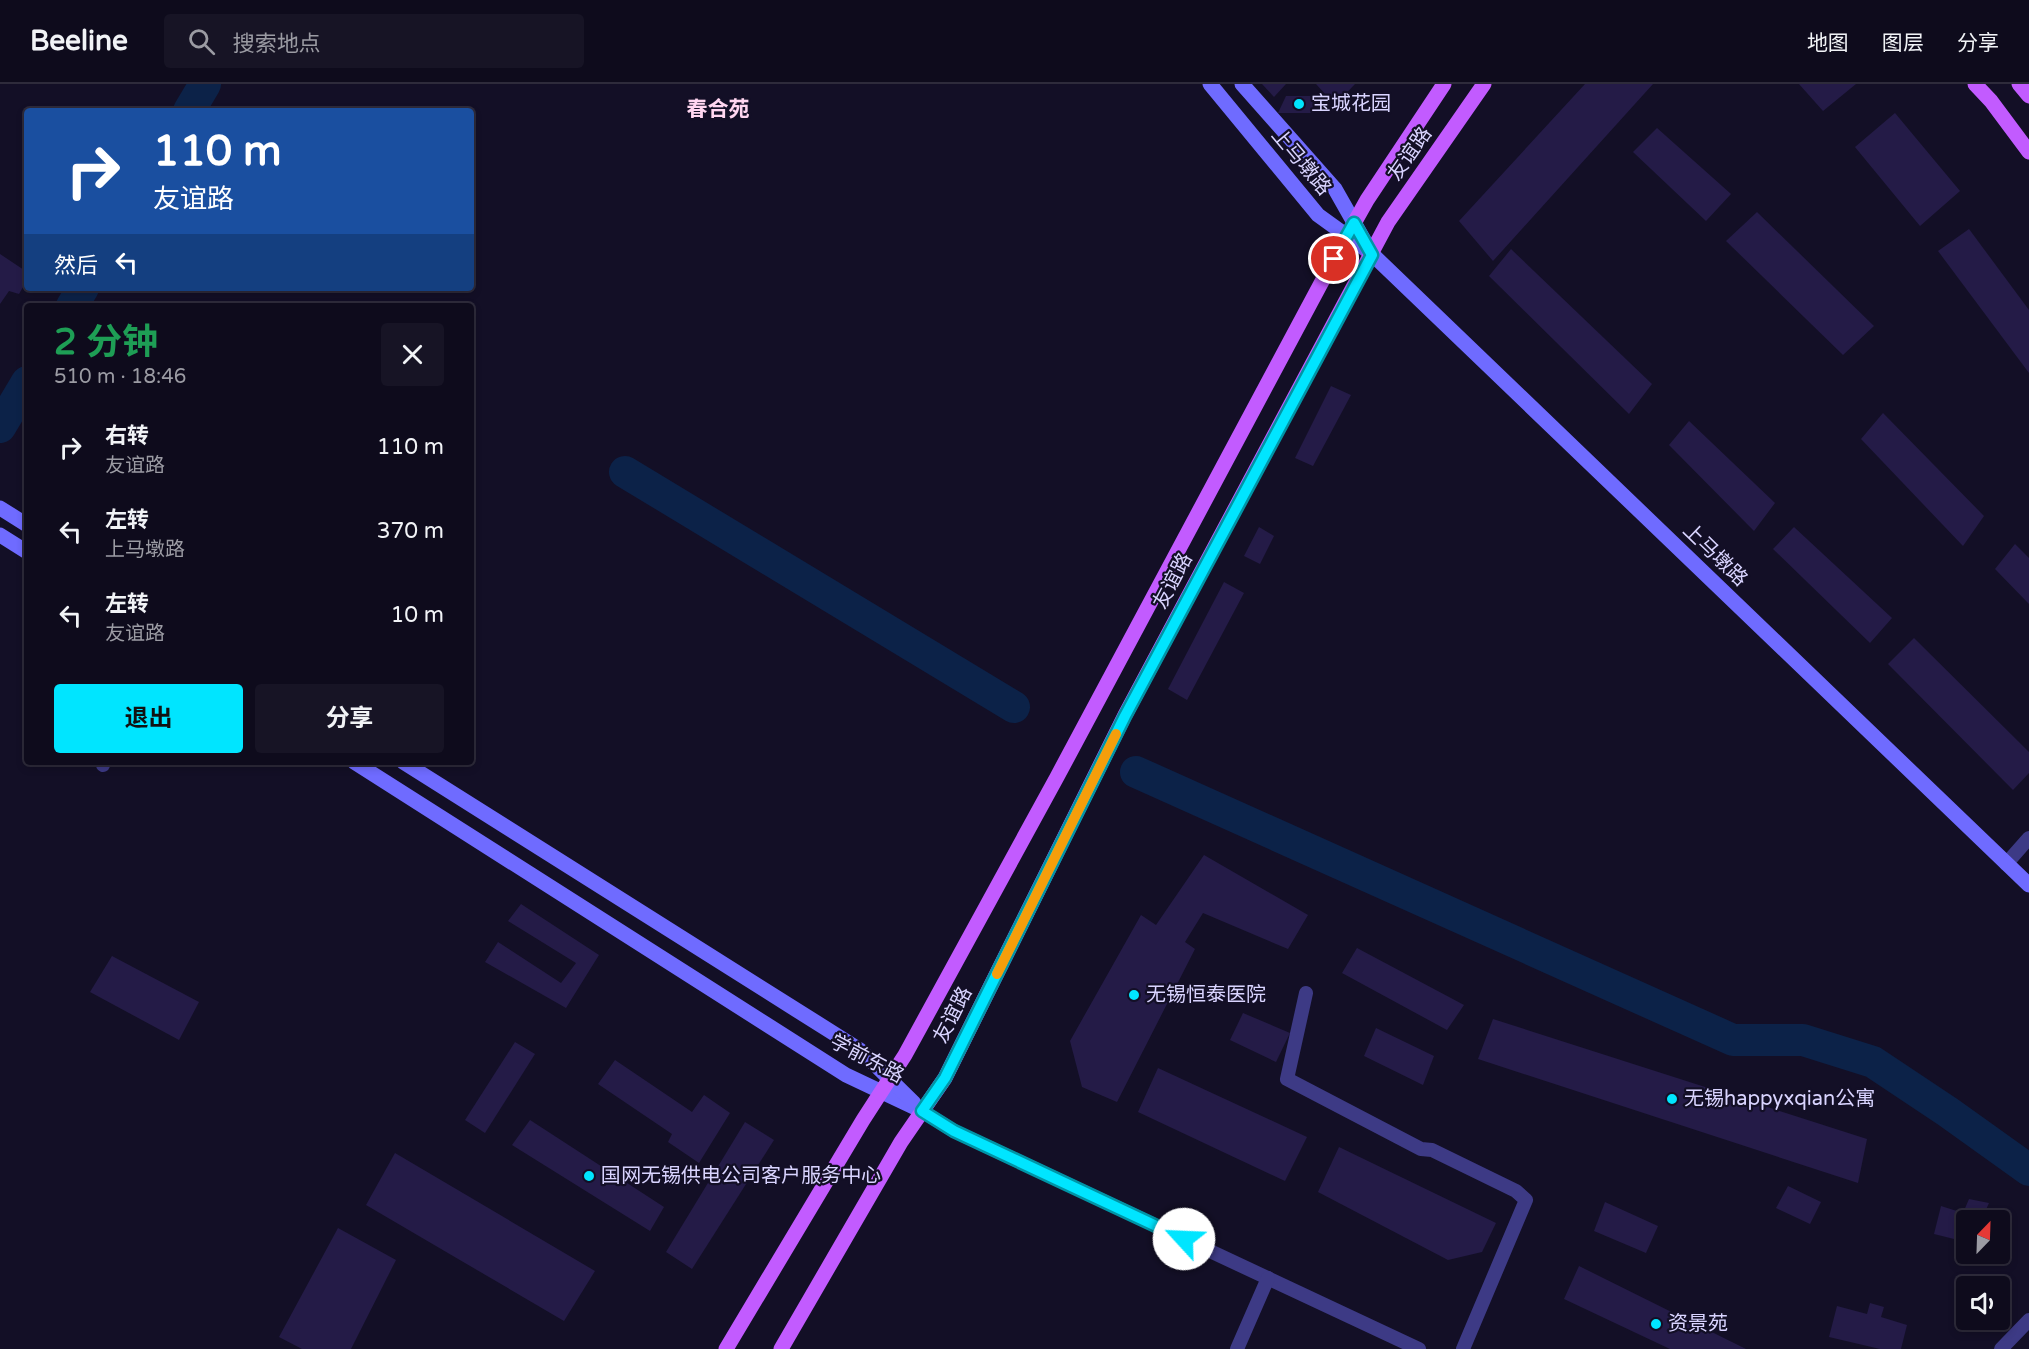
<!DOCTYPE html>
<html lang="zh">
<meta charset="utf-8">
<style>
body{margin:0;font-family:"Varela Round","Noto Sans SC",sans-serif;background:#171425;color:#f1f3f6;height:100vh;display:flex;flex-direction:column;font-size:22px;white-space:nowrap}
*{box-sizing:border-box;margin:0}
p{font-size:20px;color:#9b9ba3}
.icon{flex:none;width:33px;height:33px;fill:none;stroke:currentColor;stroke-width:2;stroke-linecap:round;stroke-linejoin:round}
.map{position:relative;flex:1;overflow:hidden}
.details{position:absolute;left:24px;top:219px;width:450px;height:462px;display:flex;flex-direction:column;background:#0e0b1c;border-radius:6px;box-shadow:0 3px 9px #0003,0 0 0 2px #2e2b3b}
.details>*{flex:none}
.top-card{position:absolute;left:24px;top:24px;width:450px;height:183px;border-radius:6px;box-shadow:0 3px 9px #0003,0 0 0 2px #2e2b3b;background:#1a4fa0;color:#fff;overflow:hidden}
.needle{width:39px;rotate:23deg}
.tools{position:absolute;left:1956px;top:1126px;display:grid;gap:12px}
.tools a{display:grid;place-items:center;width:54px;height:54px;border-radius:6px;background:#0e0b1c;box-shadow:0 3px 9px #0003,0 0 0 2px #2e2b3b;font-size:30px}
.pin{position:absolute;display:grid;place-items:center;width:51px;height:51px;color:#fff;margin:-26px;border:3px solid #fff;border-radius:50%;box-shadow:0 2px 6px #0007}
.me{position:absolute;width:66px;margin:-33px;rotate:295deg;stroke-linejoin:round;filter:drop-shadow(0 0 4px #0008)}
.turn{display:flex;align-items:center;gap:21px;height:126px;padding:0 30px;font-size:27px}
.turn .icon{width:78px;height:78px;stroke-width:2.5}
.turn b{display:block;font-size:42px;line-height:51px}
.then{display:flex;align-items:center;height:57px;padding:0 30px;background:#0003;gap:12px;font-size:22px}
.round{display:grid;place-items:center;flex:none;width:63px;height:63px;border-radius:6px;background:#171425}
.headline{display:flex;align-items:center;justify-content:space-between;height:102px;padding:0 30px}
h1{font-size:36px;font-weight:700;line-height:45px;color:#1e9e55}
.cta{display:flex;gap:12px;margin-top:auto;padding:12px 30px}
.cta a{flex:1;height:69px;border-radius:6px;background:#00e5ff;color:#111;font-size:24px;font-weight:700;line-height:69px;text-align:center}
.cta a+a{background:#171425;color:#f1f3f6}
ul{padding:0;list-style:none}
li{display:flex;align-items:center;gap:18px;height:84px;padding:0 30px}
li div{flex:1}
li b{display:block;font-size:22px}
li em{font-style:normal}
header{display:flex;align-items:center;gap:36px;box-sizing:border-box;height:84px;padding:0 30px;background:#0e0b1c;border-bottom:2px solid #2e2b3b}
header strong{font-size:28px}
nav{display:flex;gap:33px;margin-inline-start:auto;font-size:21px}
.search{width:420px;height:54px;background:#171425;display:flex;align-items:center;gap:15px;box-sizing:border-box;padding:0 21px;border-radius:6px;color:#9b9ba3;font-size:22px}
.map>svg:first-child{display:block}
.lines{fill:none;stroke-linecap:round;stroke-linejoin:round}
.river{stroke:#0c2248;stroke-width:32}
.building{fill:#241b47}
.street{stroke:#3d3a85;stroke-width:14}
.secondary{stroke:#6f6bff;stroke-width:15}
.primary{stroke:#c25bff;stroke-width:15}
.route-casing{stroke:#0095a6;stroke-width:15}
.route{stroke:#00e5ff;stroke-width:10}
.slow{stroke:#f59e0b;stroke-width:10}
.poi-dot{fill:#00e5ff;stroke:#130f26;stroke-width:2}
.labels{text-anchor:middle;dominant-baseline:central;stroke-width:4.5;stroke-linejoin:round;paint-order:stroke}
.poi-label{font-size:20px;fill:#d9d4ff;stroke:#130f26;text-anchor:start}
.street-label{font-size:20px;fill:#d9d4ff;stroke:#130f26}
.neighbourhood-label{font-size:21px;font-weight:bold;fill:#ffd6f0;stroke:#130f26}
</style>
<header>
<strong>Beeline</strong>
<div class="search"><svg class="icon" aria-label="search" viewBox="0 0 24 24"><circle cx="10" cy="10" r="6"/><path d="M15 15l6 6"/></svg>搜索地点</div>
<nav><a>地图</a><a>图层</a><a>分享</a></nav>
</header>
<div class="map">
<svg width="2029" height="1265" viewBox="0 0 2029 1265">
<rect width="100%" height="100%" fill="#130f26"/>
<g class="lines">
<g class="river">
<path d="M189,27L205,0"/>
<path d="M72,222L83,204"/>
<path d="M0,343L27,298"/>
<path d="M625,388L1014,623"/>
<path d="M1136,688L1733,956H1803L1873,978L1948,1028L2029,1086"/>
</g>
</g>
<g class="building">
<path d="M1262,0H1286L1274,13Z"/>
<path d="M1316,0H1355L1335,21Z"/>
<path d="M1585,0H1653L1493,177L1459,137Z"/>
<path d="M1799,0H1856L1823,27Z"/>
<path d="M1286,12H1311L1318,29H1278Z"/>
<path d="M1895,29L1960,107L1920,142L1855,63Z"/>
<path d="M1657,44L1731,110L1706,137L1633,68Z"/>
<path d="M1757,128L1874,242L1843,271L1726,157Z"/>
<path d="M1969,145L2029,226V289L1938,167Z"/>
<path d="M1511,165L1652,300L1629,330L1489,192Z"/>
<path d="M0,170L27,188V196L19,210L9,207L0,220Z"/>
<path d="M1331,302L1351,311L1313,382L1295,374Z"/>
<path d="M1883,329L1984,432L1963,462L1861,355Z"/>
<path d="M1689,337L1775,419L1754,447L1669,361Z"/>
<path d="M1259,443L1274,452L1260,480L1244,472Z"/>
<path d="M1794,443L1892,534L1870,559L1773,465Z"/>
<path d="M2015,460L2029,474V520L1995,485Z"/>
<path d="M1224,498L1244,509L1187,616L1168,605Z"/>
<path d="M1914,554L2029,668V689L2013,706L1888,580Z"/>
<path d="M1204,771L1308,831L1288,865L1203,829L1185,858L1195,865L1117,1018L1082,1003L1070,957L1141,831L1156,841Z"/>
<path d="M521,820L599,871L566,924L485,878L498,858L561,899L576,879L508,837Z"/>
<path d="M1357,864L1464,921L1447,946L1342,889Z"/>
<path d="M112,872L199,918L179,956L90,908Z"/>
<path d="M1243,929L1290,949L1276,978L1230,956Z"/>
<path d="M1493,935L1867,1055L1858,1099L1478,975Z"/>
<path d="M1376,944L1434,972L1423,1001L1364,972Z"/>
<path d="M515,958L535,970L485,1049L465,1036Z"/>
<path d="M615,976L692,1028L704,1011L730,1029L699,1079L668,1058L672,1050L598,1000Z"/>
<path d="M1158,984L1307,1053L1285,1097L1138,1028Z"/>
<path d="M530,1036L664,1123L650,1147L512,1061Z"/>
<path d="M745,1038L774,1056L692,1185L666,1168Z"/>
<path d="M1339,1063L1496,1139L1482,1168L1448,1176L1318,1108Z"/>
<path d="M395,1069L595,1187L564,1237L366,1121Z"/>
<path d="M1788,1102L1821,1118L1810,1140L1776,1124Z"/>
<path d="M1969,1115L1989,1119L1983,1132L1995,1137H1966V1158L1934,1150L1941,1122L1963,1129Z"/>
<path d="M1605,1118L1658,1142L1646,1169L1594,1147Z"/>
<path d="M2000,1138L2007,1141L2000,1169Z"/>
<path d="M338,1144L396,1176L351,1265H302L279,1253Z"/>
<path d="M1579,1182L1746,1265H1670L1564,1215Z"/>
<path d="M1870,1219L1884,1223L1881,1233L1907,1241L1901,1265H1880L1829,1253L1837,1222L1867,1230Z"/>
</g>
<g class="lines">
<g class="street">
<path d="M103,681L104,678"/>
<path d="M2006,780L2029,754"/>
<path d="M1306,909L1287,995L1421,1065L1432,1066L1516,1107L1526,1116L1463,1265"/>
<path d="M922,1027L954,1047L1419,1265"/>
<path d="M1237,1265L1268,1194"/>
<path d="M2001,1265L2029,1236"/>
</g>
<g class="secondary">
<path d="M1210,0L1318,131L1372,170L2029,801"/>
<path d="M1242,0L1335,105L1369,165"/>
<path d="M0,424L27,441"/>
<path d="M0,451L27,468"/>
<path d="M354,678L846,991L922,1027"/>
<path d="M403,678L860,966L914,1019"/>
</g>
<g class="primary">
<path d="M1975,0L1991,17L2029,68"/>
<path d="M2019,0L2029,12"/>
<path d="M726,1265L863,1036L905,971L1057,693L1334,175L1367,116L1444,0"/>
<path d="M781,1265L901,1058L945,994L1125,631L1388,138L1484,0"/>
</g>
</g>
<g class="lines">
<defs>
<path id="route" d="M1184,1155L954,1047L922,1027L945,994L1125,632L1372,171L1354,139L1334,175"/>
</defs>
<use href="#route" class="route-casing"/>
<use href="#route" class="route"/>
<path class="slow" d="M997,890L1116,650"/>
</g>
<g class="poi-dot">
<circle cx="1299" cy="20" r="6"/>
<circle cx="1134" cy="911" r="6"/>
<circle cx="1672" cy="1015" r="6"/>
<circle cx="589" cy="1092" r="6"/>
<circle cx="1656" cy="1240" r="6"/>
</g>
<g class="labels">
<g class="poi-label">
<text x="1311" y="20">宝城花园</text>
<text x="1146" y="911">无锡恒泰医院</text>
<text x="1684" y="1015">无锡happyxqian公寓</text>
<text x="601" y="1092">国网无锡供电公司客户服务中心</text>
<text x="1668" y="1240">资景苑</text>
</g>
<g class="street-label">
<text transform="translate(1410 70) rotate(-55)">友谊路</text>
<text transform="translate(1301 78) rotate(50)">上马墩路</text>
<text transform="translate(1715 471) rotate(44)">上马墩路</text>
<text transform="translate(1173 497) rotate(-62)">友谊路</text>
<text transform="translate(953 931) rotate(-63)">友谊路</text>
<text transform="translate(867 975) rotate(28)">学前东路</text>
</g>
<g class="neighbourhood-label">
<text x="718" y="25">春合苑</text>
</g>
</g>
</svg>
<div class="tools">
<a><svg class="needle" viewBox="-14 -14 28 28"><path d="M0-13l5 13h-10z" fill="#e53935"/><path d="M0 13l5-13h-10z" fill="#9b9ba3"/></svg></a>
<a><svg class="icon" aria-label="sound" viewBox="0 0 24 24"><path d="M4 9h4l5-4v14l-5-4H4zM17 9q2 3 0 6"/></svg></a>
</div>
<div class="pin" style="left:1334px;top:175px;background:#d93025"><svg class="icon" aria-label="arrive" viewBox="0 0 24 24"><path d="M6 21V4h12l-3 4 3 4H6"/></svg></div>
<svg class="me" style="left:1184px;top:1155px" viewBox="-20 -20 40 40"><circle r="19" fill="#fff"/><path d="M0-13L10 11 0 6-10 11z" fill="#00e5ff"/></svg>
<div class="top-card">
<div class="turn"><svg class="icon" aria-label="right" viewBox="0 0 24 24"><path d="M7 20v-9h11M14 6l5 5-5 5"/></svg><div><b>110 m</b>友谊路</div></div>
<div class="then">然后<svg class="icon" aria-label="left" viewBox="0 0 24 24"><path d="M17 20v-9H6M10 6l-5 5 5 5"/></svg></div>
</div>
<section class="details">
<div class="headline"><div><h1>2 分钟</h1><p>510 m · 18:46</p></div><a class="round"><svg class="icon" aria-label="close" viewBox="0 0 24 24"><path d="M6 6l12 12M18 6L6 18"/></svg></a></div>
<ul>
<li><svg class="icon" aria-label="right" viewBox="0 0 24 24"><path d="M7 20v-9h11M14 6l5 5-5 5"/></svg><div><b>右转</b><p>友谊路</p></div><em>110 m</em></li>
<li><svg class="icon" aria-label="left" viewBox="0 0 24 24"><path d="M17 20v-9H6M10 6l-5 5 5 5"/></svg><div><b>左转</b><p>上马墩路</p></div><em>370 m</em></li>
<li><svg class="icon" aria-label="left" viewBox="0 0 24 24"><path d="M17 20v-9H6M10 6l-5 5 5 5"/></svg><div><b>左转</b><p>友谊路</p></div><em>10 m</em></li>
</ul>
<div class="cta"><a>退出</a><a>分享</a></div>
</section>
</div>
